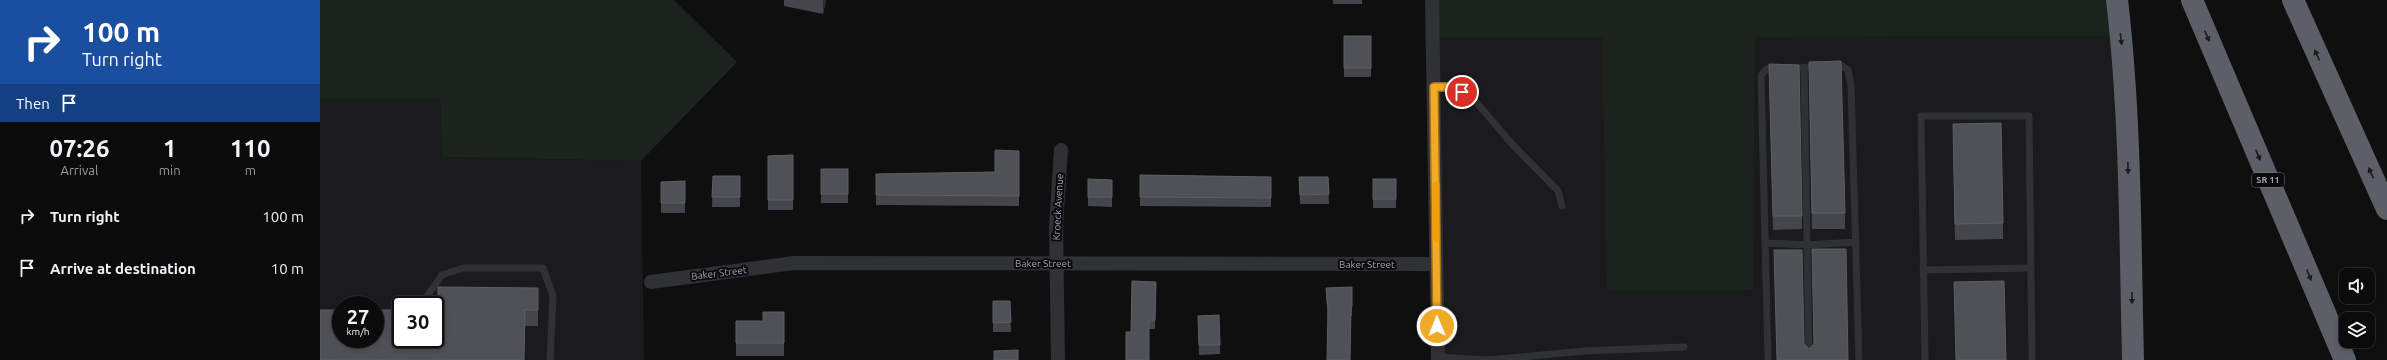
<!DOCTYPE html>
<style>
body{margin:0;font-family:Ubuntu,sans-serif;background:#19191a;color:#f1f3f6;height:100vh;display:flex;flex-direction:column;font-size:15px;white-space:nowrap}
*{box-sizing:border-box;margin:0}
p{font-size:13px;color:#9a9b9d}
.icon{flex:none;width:22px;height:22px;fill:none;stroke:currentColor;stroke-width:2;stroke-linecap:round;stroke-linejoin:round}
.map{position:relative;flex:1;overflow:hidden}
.side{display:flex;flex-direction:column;background:#0b0b0c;width:320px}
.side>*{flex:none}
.top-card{background:#1a4fa0;color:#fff;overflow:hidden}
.controls{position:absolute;left:2019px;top:268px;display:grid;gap:8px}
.controls a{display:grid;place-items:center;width:36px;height:36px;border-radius:8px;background:#0b0b0c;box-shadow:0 2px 6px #0003,0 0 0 1px #2b2b2d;font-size:20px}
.speed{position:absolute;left:12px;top:296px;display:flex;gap:8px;font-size:20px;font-weight:700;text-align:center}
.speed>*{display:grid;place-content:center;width:52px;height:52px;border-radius:50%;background:#0b0b0c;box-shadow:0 2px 6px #0003,0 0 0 1px #2b2b2d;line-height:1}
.speed small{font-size:10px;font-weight:400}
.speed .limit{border:2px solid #111;border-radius:6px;background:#fff;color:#111}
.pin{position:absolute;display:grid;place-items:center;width:34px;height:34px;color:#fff;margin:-17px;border:2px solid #fff;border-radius:50%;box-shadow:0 1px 4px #0007}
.me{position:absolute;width:44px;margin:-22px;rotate:359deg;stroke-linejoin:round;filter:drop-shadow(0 0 3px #0008)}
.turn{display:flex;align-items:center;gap:14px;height:84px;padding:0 16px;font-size:18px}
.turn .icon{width:52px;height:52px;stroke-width:2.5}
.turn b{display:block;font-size:28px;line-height:34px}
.then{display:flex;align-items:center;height:38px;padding:0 16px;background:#0003;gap:8px;font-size:15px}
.eta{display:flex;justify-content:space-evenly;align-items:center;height:68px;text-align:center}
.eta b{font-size:24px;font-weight:700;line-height:28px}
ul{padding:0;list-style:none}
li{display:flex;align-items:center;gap:12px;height:52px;padding:0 16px}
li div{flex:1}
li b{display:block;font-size:15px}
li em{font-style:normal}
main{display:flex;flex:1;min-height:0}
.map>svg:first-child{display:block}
.built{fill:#1b1b1d;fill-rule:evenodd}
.green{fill:#1c231c}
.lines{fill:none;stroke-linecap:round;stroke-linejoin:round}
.lane{stroke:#303135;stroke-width:7}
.street{stroke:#303135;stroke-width:14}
.highway{stroke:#5c5f66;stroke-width:22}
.wall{fill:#45464b}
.shaded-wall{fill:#2b2c2f}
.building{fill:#4f5156;stroke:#5b5e64}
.oneway{fill:#1a1b1d}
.route-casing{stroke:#9c6e1a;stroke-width:10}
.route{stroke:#f0aa28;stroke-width:7}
.slow{stroke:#f59e0b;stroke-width:7}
.labels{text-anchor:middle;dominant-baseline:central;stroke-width:4;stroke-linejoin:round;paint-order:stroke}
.shield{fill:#0a0a0b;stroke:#73777f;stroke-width:1}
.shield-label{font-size:9px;font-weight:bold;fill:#a0a6b1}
.street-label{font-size:10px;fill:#a0a6b1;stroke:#0a0a0b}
</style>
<main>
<section class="side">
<div class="top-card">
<div class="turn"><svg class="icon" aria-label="right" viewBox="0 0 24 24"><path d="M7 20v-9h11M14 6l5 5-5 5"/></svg><div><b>100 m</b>Turn right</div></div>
<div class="then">Then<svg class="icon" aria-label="arrive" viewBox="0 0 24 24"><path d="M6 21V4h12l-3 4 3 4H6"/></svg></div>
</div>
<div class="eta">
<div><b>07:26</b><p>Arrival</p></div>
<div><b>1</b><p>min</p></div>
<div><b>110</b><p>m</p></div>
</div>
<ul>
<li><svg class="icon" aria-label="right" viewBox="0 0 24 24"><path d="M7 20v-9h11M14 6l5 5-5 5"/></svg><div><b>Turn right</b></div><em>100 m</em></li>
<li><svg class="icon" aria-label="arrive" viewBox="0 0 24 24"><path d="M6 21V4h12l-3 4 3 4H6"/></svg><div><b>Arrive at destination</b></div><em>10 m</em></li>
</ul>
</section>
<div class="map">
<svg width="2067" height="360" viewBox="0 0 2067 360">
<rect width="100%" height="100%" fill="#0f0f10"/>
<g class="built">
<path d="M1801,36L1813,360H1118L1113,37Z"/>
<path d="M120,97L122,157L321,161L324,360H0V98ZM21,305H55V339H21ZM81,305H115V339H81Z"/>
</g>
<g class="green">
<path d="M0,0H354L417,62L321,161L122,157L120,98H0Z"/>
<path d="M1112,0H1797L1801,36L1435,37L1433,290L1287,291L1282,37H1113Z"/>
</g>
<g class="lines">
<g class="lane">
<path d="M1513,66H1522L1528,70L1531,85L1539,360"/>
<path d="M1484,67L1489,360"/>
<path d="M1471,68L1499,67"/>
<path d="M1114,87H1131L1152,97L1191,143L1238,191L1242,206"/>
<path d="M1445,243L1487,245L1536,242"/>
<path d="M1603,270L1711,268"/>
<path d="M101,305L122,275L143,268H223L233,296L230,360"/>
<path d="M1118,357L1169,360"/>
<path d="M1169,360L1264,351L1364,347"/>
<path d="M1448,360L1441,75L1447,69L1459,68"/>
<path d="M1605,360L1601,116H1709L1712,360"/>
</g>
<g class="street">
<path d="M1112,0L1118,360"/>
<path d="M331,282L474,263L1116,264"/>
<path d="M738,360L736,227L741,150"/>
</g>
<g class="highway">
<path d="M1797,0C1811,119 1810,240 1813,360"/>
<path d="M1872,0L2025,360"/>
<path d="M1973,0L2067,209"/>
</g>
</g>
<g class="wall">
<path d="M464,0H506L503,14L464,6Z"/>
<rect x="1013" y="0" width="29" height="4"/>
<rect x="1024" y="36" width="27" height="41"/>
<path d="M1449,64L1482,216V229L1453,230Z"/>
<path d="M1489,78L1525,213V229H1492Z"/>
<path d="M1633,140L1683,223V239L1635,240Z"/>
<path d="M699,151V206L556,205V174L675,172Z"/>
<path d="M473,155V210H448V156Z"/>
<rect x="501" y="169" width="27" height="34"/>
<path d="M820,175L951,177V207L820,206Z"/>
<path d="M393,176H420V207H392Z"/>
<path d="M979,177H1008L1009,204H980Z"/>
<path d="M768,179L792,180V207L768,206Z"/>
<rect x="1053" y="179" width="23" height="29"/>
<path d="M365,181V213H341V182Z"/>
<path d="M836,282L835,329H829V360L811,332Z"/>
<path d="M1032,287V316L1008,317L1006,297V288Z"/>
<path d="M218,288V326H205L118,311Z"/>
<path d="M673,301H690L691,332H673Z"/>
<path d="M464,312V356H416V321H443Z"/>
<path d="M878,316L900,345V354L879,355Z"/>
</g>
<path class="shaded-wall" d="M503,0H506L503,14Z"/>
<g class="building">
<rect x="1024" y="36" width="27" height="32"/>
<path d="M1521,61L1525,213H1492L1489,62Z"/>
<path d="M1449,64L1479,65L1482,216H1453Z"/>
<path d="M1681,123L1683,223L1635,224L1633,124Z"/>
<path d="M675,150L699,151V196L556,195V174L675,172Z"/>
<path d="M473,155V200H448V156Z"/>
<rect x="501" y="169" width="27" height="25"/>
<path d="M820,175L951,177V198L820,197Z"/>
<path d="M393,176H420V197H392Z"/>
<path d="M979,177H1008L1009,194L980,195Z"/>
<path d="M768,179L792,180V197H768Z"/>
<rect x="1053" y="179" width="23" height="20"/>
<path d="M365,181V203H341V182Z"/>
<path d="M1492,249H1526L1528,360H1457L1454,250H1482L1484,344L1489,349L1494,344Z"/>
<path d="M812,281L836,282L835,320H829V360H806V332H811Z"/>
<path d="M1684,281L1686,360H1636L1634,282Z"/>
<path d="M118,287L218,288V310H205L204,360H0V310H21V339H55V310H81V339H115V311H118Z"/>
<path d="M1032,287V307H1031L1030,360H1007L1008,308L1006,288Z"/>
<path d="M673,301H690L691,322L673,323Z"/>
<path d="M443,312H464V343H416V321H443Z"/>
<path d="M899,315L900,345H879L878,316Z"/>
<path d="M698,350V360H674V351Z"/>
</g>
<defs><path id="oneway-solid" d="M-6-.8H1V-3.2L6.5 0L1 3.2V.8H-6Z"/></defs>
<g class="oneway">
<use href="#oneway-solid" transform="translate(1887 36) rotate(67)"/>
<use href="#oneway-solid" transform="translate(1801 39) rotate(83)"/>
<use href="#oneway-solid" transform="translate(1997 55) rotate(-114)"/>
<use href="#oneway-solid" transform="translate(1938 155) rotate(67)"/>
<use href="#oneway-solid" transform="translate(1808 168) rotate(89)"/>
<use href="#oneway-solid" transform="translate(2051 173) rotate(-115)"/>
<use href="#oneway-solid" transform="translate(1989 275) rotate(67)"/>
<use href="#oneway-solid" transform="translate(1812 298) rotate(89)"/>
</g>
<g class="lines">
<defs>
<path id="route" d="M1117,326L1114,87H1131L1142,92"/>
</defs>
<use href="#route" class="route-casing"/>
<use href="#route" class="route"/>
<path class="slow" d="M1116,185V239"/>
</g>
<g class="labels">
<rect class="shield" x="1932" y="173" width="32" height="14" rx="3"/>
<g class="shield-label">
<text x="1948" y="180">SR 11</text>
</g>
<g class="street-label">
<text transform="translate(738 207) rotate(-87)">Kroeck Avenue</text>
<text x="723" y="263">Baker Street</text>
<text x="1047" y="264">Baker Street</text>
<text transform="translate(399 273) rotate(-7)">Baker Street</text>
</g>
</g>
</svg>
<div class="controls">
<a><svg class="icon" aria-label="sound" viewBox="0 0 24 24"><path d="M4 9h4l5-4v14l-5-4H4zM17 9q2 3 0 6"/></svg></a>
<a><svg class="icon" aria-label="layers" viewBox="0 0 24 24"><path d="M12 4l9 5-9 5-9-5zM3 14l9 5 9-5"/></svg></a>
</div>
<div class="speed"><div>27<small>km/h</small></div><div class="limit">30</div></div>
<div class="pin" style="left:1142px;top:92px;background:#d93025"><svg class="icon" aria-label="arrive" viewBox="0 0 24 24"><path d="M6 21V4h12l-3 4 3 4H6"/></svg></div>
<svg class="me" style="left:1117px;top:326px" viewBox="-20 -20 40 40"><circle r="17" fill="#f0aa28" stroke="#fff" stroke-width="3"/><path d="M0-11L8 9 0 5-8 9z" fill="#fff"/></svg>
</div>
</main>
